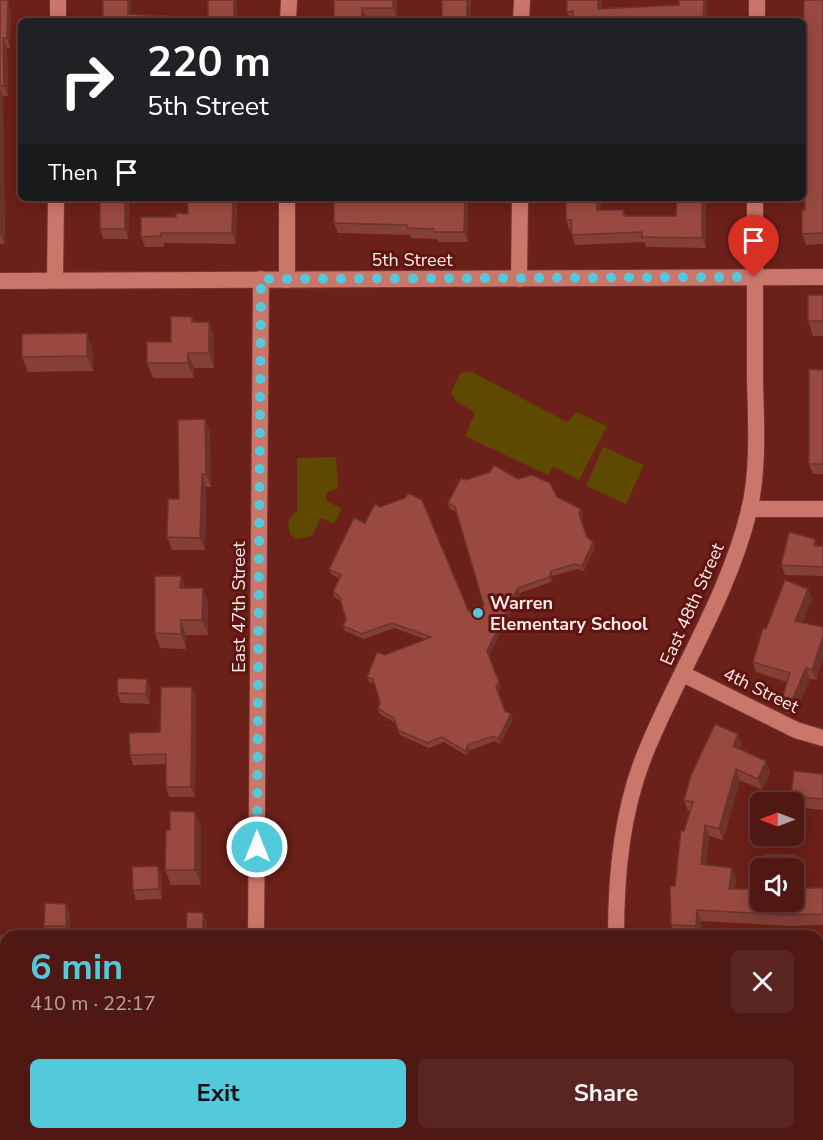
<!DOCTYPE html>
<meta charset="utf-8">
<style>
body{margin:0;font-family:"Nunito Sans",sans-serif;background:#5a2521;color:#f1f3f6;height:100vh;display:flex;flex-direction:column;font-size:22px;white-space:nowrap}
*{box-sizing:border-box;margin:0}
p{font-size:20px;color:#b4a0a0}
.icon{flex:none;width:33px;height:33px;fill:none;stroke:currentColor;stroke-width:2;stroke-linecap:round;stroke-linejoin:round}
.map{position:relative;flex:1;overflow:hidden}
.sheet{position:absolute;left:0px;top:930px;width:824px;height:210px;display:flex;flex-direction:column;background:#501813;border-radius:18px 18px 0 0;box-shadow:0 3px 15px #0003,0 0 0 2px #673733}
.sheet>*{flex:none}
.top-card{position:absolute;left:18px;top:18px;width:788px;height:183px;border-radius:9px;box-shadow:0 3px 15px #0003,0 0 0 2px #673733;background:#202124;color:#fff;overflow:hidden}
.needle{width:39px;rotate:270deg}
.tools{position:absolute;left:750px;top:792px;display:grid;gap:12px}
.tools a{display:grid;place-items:center;width:54px;height:54px;border-radius:9px;background:#501813;box-shadow:0 3px 15px #0003,0 0 0 2px #673733;font-size:30px}
.pin{position:absolute;display:grid;place-items:center;width:51px;height:51px;color:#fff;margin:-62px -26px;border-radius:50% 50% 50% 0;rotate:-45deg;box-shadow:0 0 6px #0007}
.pin .icon{rotate:45deg}
.me{position:absolute;width:66px;margin:-33px;rotate:0deg;stroke-linejoin:round;filter:drop-shadow(0 0 4px #0008)}
.turn{display:flex;align-items:center;gap:21px;height:126px;padding:0 30px;font-size:27px}
.turn .icon{width:78px;height:78px;stroke-width:2.5}
.turn b{display:block;font-size:42px;line-height:51px}
.then{display:flex;align-items:center;height:57px;padding:0 30px;background:#0003;gap:12px;font-size:22px}
.round{display:grid;place-items:center;flex:none;width:63px;height:63px;border-radius:9px;background:#5a2521}
.overview{display:flex;align-items:center;justify-content:space-between;height:102px;padding:0 30px}
h1{font-size:36px;font-weight:700;line-height:45px;color:#53cadc}
.button{display:flex;gap:12px;margin-top:auto;padding:12px 30px}
.button a{flex:1;height:69px;border-radius:9px;background:#53cadc;color:#111;font-size:24px;font-weight:700;line-height:69px;text-align:center}
.button a+a{background:#5a2521;color:#f1f3f6}
.map>svg:first-child{display:block}
.green{fill:#5f4800}
.lines{fill:none;stroke-linecap:round;stroke-linejoin:round}
.minor-casing{stroke:#733433;stroke-width:18}
.minor{stroke:#cb766b;stroke-width:16}
.wall{fill:#843f36}
.shaded-wall{fill:#6b332c}
.building{fill:#99493f;stroke:#6b332c;stroke-width:1.5}
.route{stroke:#53cadc;stroke-width:10;stroke-dasharray:0 18}
.poi-dot{fill:#53cadc;stroke:#5f140f;stroke-width:2}
.labels{text-anchor:middle;dominant-baseline:central;stroke-width:6;stroke-linejoin:round;paint-order:stroke}
.street-label{font-size:18px;fill:#ffebe8;stroke:#5f140f}
.poi-label{font-size:18px;font-weight:bold;fill:#ffebe8;stroke:#5f140f;text-anchor:start}
</style>
<div class="map">
<svg width="823" height="1140" viewBox="0 0 823 1140">
<rect width="100%" height="100%" fill="#6b2019"/>
<g class="green">
<path d="M472,372L567,422L577,412L607,426L579,480L553,466L548,475L465,436L475,413L456,401L451,393L460,373Z"/>
<path d="M603,447L644,465L626,504L586,486Z"/>
<path d="M336,457L338,488L328,492L326,497L328,502L342,508L334,524L321,518L312,536L297,539L291,535C286,525 288,517 297,511V458Z"/>
</g>
<g class="lines">
<defs>
<g id="minor">
<path d="M58,21V0"/>
<path d="M288,21L289,0"/>
<path d="M521,21L522,0"/>
<path d="M757,21V0"/>
<path d="M519,279L520,198"/>
<path d="M55,280L56,198"/>
<path d="M287,280V198"/>
<path d="M0,281L823,277"/>
<path d="M749,509H823"/>
<path d="M683,674L796,730L823,738"/>
<path d="M256,936L261,279"/>
<path d="M616,936C616,873 622,808 647,749C680,669 728,596 749,511C759,469 756,423 755,380C755,319 755,259 755,198"/>
<path d="M818,974H823"/>
<path d="M0,1075H6"/>
<path d="M625,1134L627,1140"/>
<path d="M255,1140V1134"/>
<path d="M604,1140L606,1134"/>
</g>
</defs>
<use href="#minor" class="minor-casing"/>
<use href="#minor" class="minor"/>
</g>
<g class="wall">
<path d="M0,0L11,10L10,48H7L8,96H3L5,244H0Z"/>
<path d="M334,0H397V18H366V21H334Z"/>
<path d="M567,0H602V8L679,5L707,0V21H571L567,12Z"/>
<path d="M823,0V244L806,245L802,234Z"/>
<path d="M100,198H163V199H129L128,239H103L100,229Z"/>
<path d="M187,198H237L236,244L164,243V247H145L141,237L176,217L188,214Z"/>
<path d="M468,198V242H438L437,239L411,238L410,235L338,233L334,223Z"/>
<path d="M706,198V248L646,247L644,242L575,245L572,235V231H570L566,220L601,204V210H623L626,216H676Z"/>
<path d="M823,295V336H813L808,321Z"/>
<path d="M192,317L194,322L214,337V368H194V378H153L147,363L171,342Z"/>
<path d="M92,348L93,371L28,372L22,357Z"/>
<path d="M823,370V474H813L809,464Z"/>
<path d="M210,432L211,487H206L205,550H172L167,537L179,499Z"/>
<path d="M518,479L557,497L583,514L581,519L587,537L595,547L584,571L577,569L553,576L551,582L520,593L489,656L501,687L498,692L505,711L513,719L500,744L495,741L470,750L467,756L444,742L429,748L400,735L395,723L380,714L378,709L380,702L375,684L369,682L367,677L385,655L425,639L394,628L364,639L345,631L343,626L346,619L340,601L334,597L333,592L339,578L331,574L329,569L469,612L484,606L457,512L449,508L448,503L466,480Z"/>
<path d="M815,539L818,546H823V576L785,575L781,565Z"/>
<path d="M181,576L185,588H203L208,603V635H186V649L160,648L155,633Z"/>
<path d="M808,589L812,599L802,623L823,627V658L816,680L810,679L794,716L785,712L781,702L787,682L756,672L753,662L766,629Z"/>
<path d="M147,679L150,689V704L121,703L117,693Z"/>
<path d="M192,687L196,697L195,797H169L166,787V764L133,765L130,755L160,732Z"/>
<path d="M742,745L740,749L770,772L762,790L740,780L723,840L709,836L706,865L736,879L735,889L760,902L795,855L799,866V888H823V925L790,926L701,921L700,936L675,935L671,925L675,886L684,831L690,811H688L684,800Z"/>
<path d="M823,774V810L795,807L791,796Z"/>
<path d="M195,812L201,827V885H171L165,870L170,830Z"/>
<path d="M162,876V899L136,900L133,890Z"/>
<path d="M66,904L70,914V936H48L44,926Z"/>
<path d="M0,935L6,936V965H0Z"/>
<rect x="0" y="976" width="6" height="37"/>
<rect x="818" y="1013" width="5" height="62"/>
<rect x="301" y="1134" width="75" height="6"/>
</g>
<g class="shaded-wall">
<path d="M8,0L11,10L10,48L7,38Z"/>
<path d="M128,0H131V21L128,14Z"/>
<path d="M234,0H237V1L238,21H234Z"/>
<path d="M393,0H397V18L393,8Z"/>
<rect x="467" y="0" width="4" height="21"/>
<path d="M598,0H602V19L598,9Z"/>
<path d="M704,0H707V21H703Z"/>
<path d="M362,8L366,18V21H362Z"/>
<path d="M3,38L7,48L8,96L4,86Z"/>
<path d="M0,89L3,96L5,244L1,234Z"/>
<path d="M125,198L129,199L128,239L125,229Z"/>
<path d="M233,198H237L236,244L232,233Z"/>
<path d="M465,198H468V242L464,232Z"/>
<path d="M597,198H599L601,204V220L597,210Z"/>
<path d="M702,198H706V248L702,238Z"/>
<path d="M209,322L214,337V368L209,353Z"/>
<path d="M87,333L92,348L93,371L87,356Z"/>
<path d="M188,353L194,368V378L188,363Z"/>
<path d="M205,419L210,432L211,487L206,474Z"/>
<path d="M202,474L206,487L205,550L200,538Z"/>
<path d="M581,509L583,514L581,519L579,514Z"/>
<path d="M815,539L819,549L814,546Z"/>
<path d="M593,542L595,547L584,571L582,566Z"/>
<path d="M551,571L553,576L551,582L549,577Z"/>
<path d="M181,576L186,591L180,588Z"/>
<path d="M203,588L208,603V635L202,620Z"/>
<path d="M518,588L520,593L489,656L487,651Z"/>
<path d="M808,589L812,599L799,631L795,621Z"/>
<path d="M181,620L186,635V649L181,634Z"/>
<path d="M823,636V658L816,680L812,670Z"/>
<path d="M806,668L810,679L794,716L790,705Z"/>
<path d="M147,679L150,689V704L146,694Z"/>
<path d="M499,682L501,687L498,692L496,687Z"/>
<path d="M192,687L196,697L195,797L191,787Z"/>
<path d="M511,714L513,719L500,744L498,739Z"/>
<path d="M738,734L742,745L737,757L733,746Z"/>
<path d="M468,745L470,750L467,756L465,751Z"/>
<path d="M766,761L770,772L762,790L758,779Z"/>
<path d="M736,769L740,780L723,840L719,829Z"/>
<path d="M794,810L795,815L794,825Z"/>
<path d="M195,812L201,827V885L195,870Z"/>
<path d="M705,825L709,836L705,875L701,864Z"/>
<path d="M795,855L799,866V899L795,888Z"/>
<path d="M158,866L162,876V899L159,889Z"/>
<path d="M732,868L736,879L733,899L729,889Z"/>
<path d="M66,904L70,914V936L66,926Z"/>
<path d="M697,910L701,921L700,936L696,926Z"/>
<path d="M203,913L207,923V936H203Z"/>
<path d="M351,1134H354L356,1140H351Z"/>
<rect x="527" y="1134" width="6" height="6"/>
<rect x="732" y="1134" width="5" height="6"/>
</g>
<g class="building">
<path d="M0,0H8L7,38H3L4,86H0Z"/>
<path d="M103,0H128V14L208,18V0H234V21H103Z"/>
<path d="M334,0H393V8H362V21H334Z"/>
<rect x="442" y="0" width="25" height="21"/>
<path d="M567,0H598V9L679,5V0H704L703,21H573V11L567,12Z"/>
<path d="M804,0H823V233L802,234V210H805L802,100Z"/>
<path d="M0,159L1,234H0Z"/>
<rect x="100" y="198" width="25" height="31"/>
<path d="M187,198H233L232,233H161V236L141,237V217H176V213L188,214Z"/>
<path d="M334,198H465L464,232H434V229L407,228V225L334,223Z"/>
<path d="M566,198H597V210H623L624,216H676L677,198H702V238L642,237V232L572,235L571,220H566Z"/>
<rect x="808" y="295" width="15" height="26"/>
<path d="M171,316L192,317V322H209V353H188V363H147V342H171Z"/>
<path d="M87,333V356L22,357V334Z"/>
<path d="M809,369L823,370V464H809Z"/>
<path d="M205,419L206,474H202L200,538L167,537L168,499H179L178,420Z"/>
<path d="M494,465L518,479L532,475L550,483L557,497L581,509L579,514L587,537L593,542L582,566L575,564L551,571L549,577L518,588L487,651L499,682L496,687L505,711L511,714L498,739L493,736L468,745L465,751L442,737L427,743L398,730L394,718L378,709L380,702L373,679L367,677L377,652L385,655L431,637L392,623L362,634L343,626L346,619L339,596L333,592L341,575L329,569L354,518L365,523L375,504L380,507L405,498L408,493L422,500L469,612L484,606L455,507L448,503L461,478L466,480L490,472Z"/>
<path d="M789,532L815,539L814,546H823V567L781,565Z"/>
<path d="M155,576H181L180,588H203L202,620H181V634L155,633Z"/>
<path d="M785,580L808,589L795,621L823,627V636L812,670L806,668L790,705L781,702L790,673L753,662L763,628L766,629Z"/>
<path d="M118,678L147,679L146,694L117,693Z"/>
<path d="M161,687H192L191,787H166V754L130,755L129,733L160,732Z"/>
<path d="M715,724L738,734L733,746L766,761L758,779L736,769L719,829L705,825L701,864L732,868L729,889H760V902H794V868H765V855H795V888H823V914L786,915L697,910L696,926L671,925L670,886H675L681,830L684,831L693,802L684,800L691,775Z"/>
<path d="M794,771L823,774V799L791,796Z"/>
<path d="M170,811L195,812V870H165L166,830H170Z"/>
<path d="M158,866L159,889L133,890L132,867Z"/>
<path d="M45,903L66,904V926H44Z"/>
<path d="M187,912L203,913V936H186Z"/>
<path d="M0,935L21,936H6V951H0Z"/>
<rect x="0" y="976" width="6" height="23"/>
<rect x="818" y="1013" width="5" height="52"/>
<path d="M818,1102H823V1140H810V1134H818Z"/>
<path d="M8,1134H221V1140H0V1136H8Z"/>
<rect x="301" y="1134" width="50" height="6"/>
<rect x="468" y="1134" width="59" height="6"/>
<rect x="685" y="1134" width="47" height="6"/>
</g>
<g class="lines">
<path class="route" d="M257,847L261,279L754,277"/>
</g>
<circle class="poi-dot" cx="478" cy="613" r="6"/>
<g class="labels">
<g class="street-label">
<text x="412" y="260">5th Street</text>
<text transform="translate(692 604) rotate(-66)">East 48th Street</text>
<text transform="translate(239 607) rotate(-90)">East 47th Street</text>
<text transform="translate(761 690) rotate(26)">4th Street</text>
</g>
<g class="poi-label">
<text x="490" y="603">Warren<tspan x="490" dy="21">Elementary School</tspan></text>
</g>
</g>
</svg>
<div class="tools">
<a><svg class="needle" viewBox="-14 -14 28 28"><path d="M0-13l5 13h-10z" fill="#e53935"/><path d="M0 13l5-13h-10z" fill="#b4a0a0"/></svg></a>
<a><svg class="icon" aria-label="sound" viewBox="0 0 24 24"><path d="M4 9h4l5-4v14l-5-4H4zM17 9q2 3 0 6"/></svg></a>
</div>
<div class="pin" style="left:754px;top:277px;background:#d93025"><svg class="icon" aria-label="arrive" viewBox="0 0 24 24"><path d="M6 21V4h12l-3 4 3 4H6"/></svg></div>
<svg class="me" style="left:257px;top:847px" viewBox="-20 -20 40 40"><circle r="17" fill="#53cadc" stroke="#fff" stroke-width="3"/><path d="M0-11L8 9 0 5-8 9z" fill="#fff"/></svg>
<div class="top-card">
<div class="turn"><svg class="icon" aria-label="right" viewBox="0 0 24 24"><path d="M7 20v-9h11M14 6l5 5-5 5"/></svg><div><b>220 m</b>5th Street</div></div>
<div class="then">Then<svg class="icon" aria-label="arrive" viewBox="0 0 24 24"><path d="M6 21V4h12l-3 4 3 4H6"/></svg></div>
</div>
<section class="sheet">
<div class="overview"><div><h1>6 min</h1><p>410 m · 22:17</p></div><a class="round"><svg class="icon" aria-label="close" viewBox="0 0 24 24"><path d="M6 6l12 12M18 6L6 18"/></svg></a></div>
<div class="button"><a>Exit</a><a>Share</a></div>
</section>
</div>
